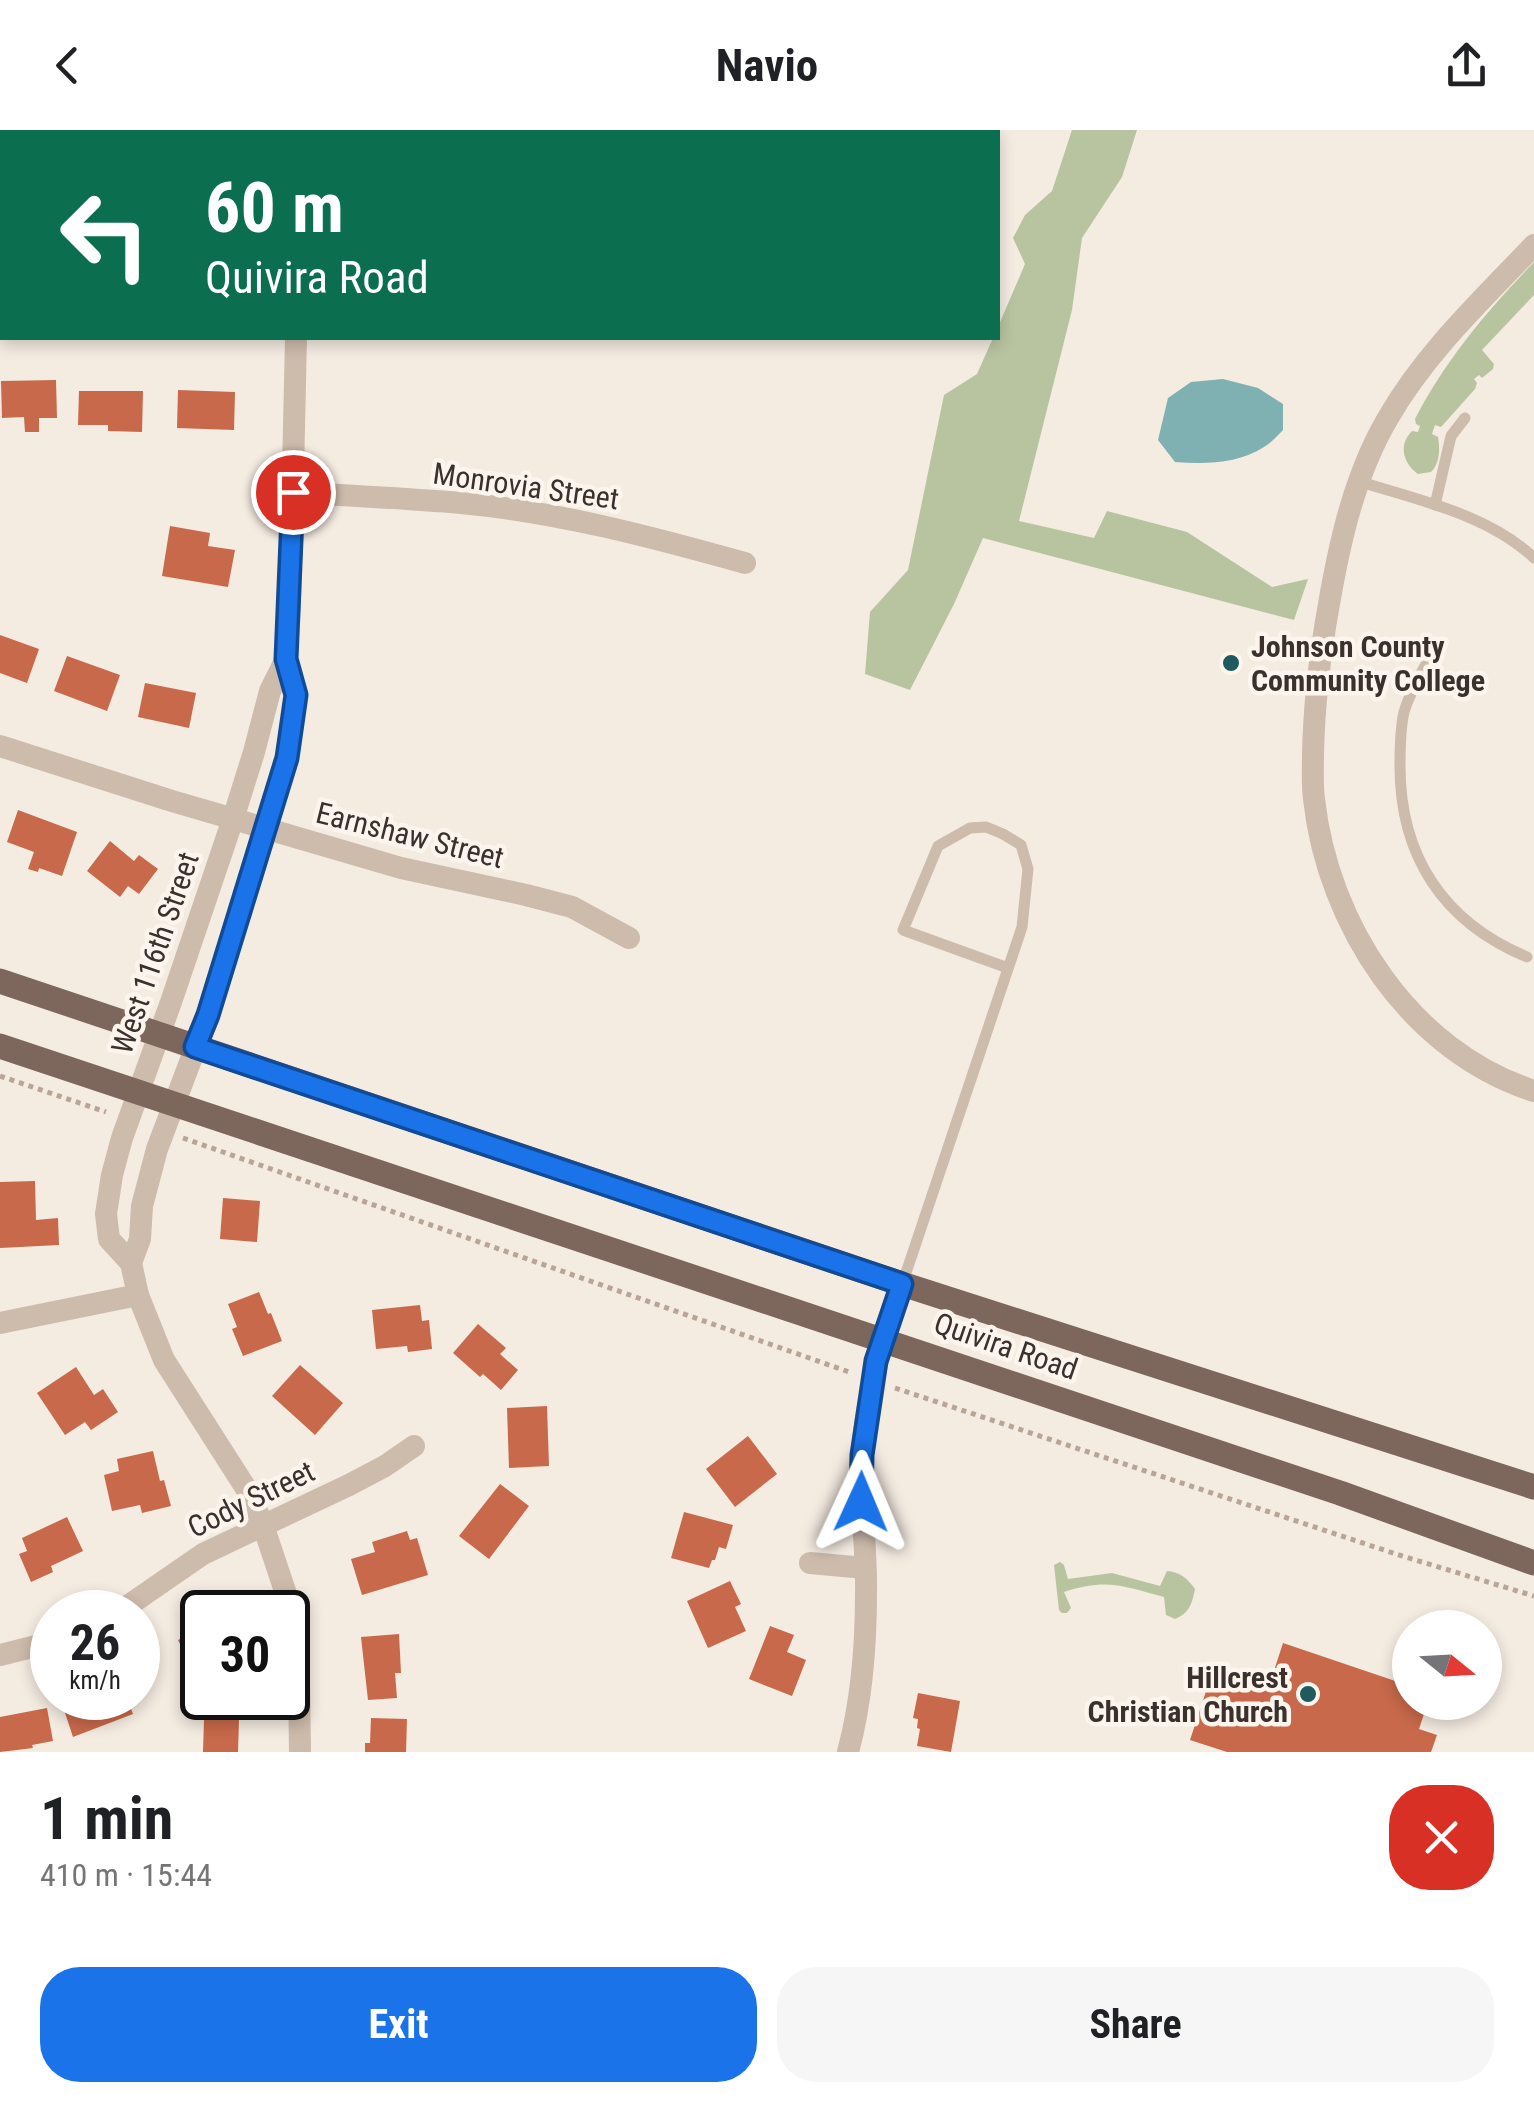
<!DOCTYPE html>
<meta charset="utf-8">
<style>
body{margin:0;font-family:"Roboto Condensed",sans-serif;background:#f6f6f6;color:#202124;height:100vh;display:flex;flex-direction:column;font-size:38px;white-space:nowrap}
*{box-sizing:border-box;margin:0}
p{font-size:32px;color:#757577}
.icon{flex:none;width:55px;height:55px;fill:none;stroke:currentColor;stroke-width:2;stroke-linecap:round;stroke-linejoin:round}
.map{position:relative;height:1622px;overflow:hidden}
.side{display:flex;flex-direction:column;background:#fff;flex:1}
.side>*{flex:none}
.top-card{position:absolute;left:0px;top:0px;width:1000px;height:210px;box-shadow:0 5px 15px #0003;background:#0b6e4f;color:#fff;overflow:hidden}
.needle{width:65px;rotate:108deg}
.controls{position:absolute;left:1392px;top:1480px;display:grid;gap:20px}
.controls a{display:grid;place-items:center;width:110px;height:110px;border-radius:50%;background:#fff;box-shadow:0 5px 15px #0003;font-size:50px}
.speed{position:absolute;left:30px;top:1460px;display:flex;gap:20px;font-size:50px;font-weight:700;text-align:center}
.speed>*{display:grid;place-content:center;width:130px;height:130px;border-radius:50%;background:#fff;box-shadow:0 5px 15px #0003;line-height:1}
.speed small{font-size:25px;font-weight:400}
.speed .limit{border:5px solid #111;border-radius:15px;background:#fff;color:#111}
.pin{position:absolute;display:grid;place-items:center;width:85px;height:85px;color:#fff;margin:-42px;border:5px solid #fff;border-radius:50%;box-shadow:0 2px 10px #0007}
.me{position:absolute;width:110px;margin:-55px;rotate:1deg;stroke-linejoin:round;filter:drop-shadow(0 0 8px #0008)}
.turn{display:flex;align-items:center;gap:35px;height:210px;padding:0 40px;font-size:45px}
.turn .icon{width:130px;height:130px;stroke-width:2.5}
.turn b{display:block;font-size:70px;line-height:85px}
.round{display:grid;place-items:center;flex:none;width:105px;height:105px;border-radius:40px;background:#f6f6f6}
.head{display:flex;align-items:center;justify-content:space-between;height:170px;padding:0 40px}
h1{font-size:60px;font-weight:700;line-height:75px}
.cta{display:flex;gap:20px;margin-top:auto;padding:20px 40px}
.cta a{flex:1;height:115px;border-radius:40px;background:#1a73e8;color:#fff;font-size:40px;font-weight:700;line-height:115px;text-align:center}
.cta a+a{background:#f6f6f6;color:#202124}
header{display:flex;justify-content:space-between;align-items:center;height:130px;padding:0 40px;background:#fff;font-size:45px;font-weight:700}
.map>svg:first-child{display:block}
.green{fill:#b8c4a0}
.water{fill:#7fb0b2}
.building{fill:#c8694b}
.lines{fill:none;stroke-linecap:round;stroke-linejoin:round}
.path{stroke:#b9a596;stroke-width:5;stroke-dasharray:5 5;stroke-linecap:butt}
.lane{stroke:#cdbbac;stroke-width:11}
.street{stroke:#cdbbac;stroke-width:22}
.primary{stroke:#7d675c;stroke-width:25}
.route-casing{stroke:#114b97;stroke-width:25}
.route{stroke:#1a73e8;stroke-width:18}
.poi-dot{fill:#1f5a5e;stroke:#fbf5ee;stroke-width:4}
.labels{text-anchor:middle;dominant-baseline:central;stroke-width:9;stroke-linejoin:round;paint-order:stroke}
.street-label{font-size:30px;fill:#3b302b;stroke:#fbf5ee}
.poi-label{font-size:30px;font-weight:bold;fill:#3b302b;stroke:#fbf5ee;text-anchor:start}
</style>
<header><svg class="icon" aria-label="back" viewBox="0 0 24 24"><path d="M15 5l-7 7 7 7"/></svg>Navio<svg class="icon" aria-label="share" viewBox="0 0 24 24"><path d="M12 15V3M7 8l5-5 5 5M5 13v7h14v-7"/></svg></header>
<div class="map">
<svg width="1534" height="1622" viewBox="0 0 1534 1622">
<rect width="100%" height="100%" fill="#f4ebe1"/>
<g class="green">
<path d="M1072,0H1137L1122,47L1082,108L1072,180L1019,391L1094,408L1107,381L1187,402L1272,457L1308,449L1294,490L983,408L954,474L910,560L865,544L870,482L908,440L944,265L977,244L993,208H998V197L1025,134L1013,108L1025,85L1052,61Z"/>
<path d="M1534,132V165L1482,220L1494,234L1493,239L1482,248L1479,245L1474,249L1477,253L1475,259L1441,297L1435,295L1432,304L1438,307C1440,319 1440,333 1431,342L1418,344C1403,333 1398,315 1412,301L1418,302L1420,296L1416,294L1415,289C1446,229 1487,181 1534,132Z"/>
<path d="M1060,1432L1064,1435L1068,1449L1112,1443L1160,1456L1167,1441C1180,1442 1187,1448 1195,1459C1192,1473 1190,1483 1175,1489L1166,1485L1164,1467C1123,1456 1107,1448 1064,1462L1071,1478L1067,1483H1062L1059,1480L1054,1435Z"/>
</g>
<path class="water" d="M1223,249L1258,258L1283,274V300C1277,306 1271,313 1264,317C1238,334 1205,334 1175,332L1158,310L1168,268L1191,252Z"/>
<g class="building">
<path d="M56,250L57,288H39V302H25L24,287L2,288L1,251Z"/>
<path d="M178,260L235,262L234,300L177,298Z"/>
<path d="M79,261H143L142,302L108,301V295H78Z"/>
<path d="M170,396L210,403L208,416L235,420L228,457L162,446Z"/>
<path d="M0,505L39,519L27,553L0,543Z"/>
<path d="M67,526L120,545L107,581L54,561Z"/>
<path d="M145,553L196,563L189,598L138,587Z"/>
<path d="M18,680L77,702L62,746L39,738L38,742L28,739L34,722L7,712Z"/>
<path d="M110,711L134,731L139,725L158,739L139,764L128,756L120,767L87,741Z"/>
<path d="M35,1051L36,1090L58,1088L59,1115L0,1118V1052Z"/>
<path d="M223,1068L260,1071L257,1112L220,1109Z"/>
<path d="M259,1162L268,1184L271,1183L282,1211L243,1226L232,1199L237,1197L228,1174Z"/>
<path d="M420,1175L422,1191L429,1190L432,1219L408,1222L407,1216L376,1219L372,1180Z"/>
<path d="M478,1194L506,1218L500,1224L518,1240L501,1260L483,1244L480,1247L453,1223Z"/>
<path d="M300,1235L343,1273L315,1305L272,1266Z"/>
<path d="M76,1237L94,1265L103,1259L118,1282L91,1300L85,1292L65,1305L37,1263Z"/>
<path d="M547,1276L549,1336L509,1338L507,1278Z"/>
<path d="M748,1306L777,1344L735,1377L706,1339Z"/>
<path d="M153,1321L160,1351L164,1350L171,1376L142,1383L140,1375L112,1381L104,1345L119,1341L117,1329Z"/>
<path d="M500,1354L529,1376L489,1429L459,1406Z"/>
<path d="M684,1382L733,1395L726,1419L719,1417L715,1430H712L709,1438L671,1428Z"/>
<path d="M67,1387L83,1421L51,1436L53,1442L31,1452L19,1424L27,1421L22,1408Z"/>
<path d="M407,1401L410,1410L417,1408L428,1445L362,1465L351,1429L375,1422L372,1412Z"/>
<path d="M730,1451L741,1474L735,1477L746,1501L708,1518L687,1471Z"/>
<path d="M770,1496L794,1505L787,1522L806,1530L792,1566L749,1549Z"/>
<path d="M202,1498V1559L178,1510Z"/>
<path d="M399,1504L401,1543H395L397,1568L368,1570L361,1507Z"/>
<path d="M1283,1513L1410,1556V1572H1428L1419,1599L1437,1605L1431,1622H1227L1190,1610L1215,1534L1270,1553Z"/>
<path d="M918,1563L960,1571L951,1622L917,1616L920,1599L917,1598L918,1589L913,1588Z"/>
<path d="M72,1568H127L133,1584L73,1607L61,1571Z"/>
<path d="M47,1578L53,1611L32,1615L33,1618L0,1622V1587Z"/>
<path d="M371,1588L407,1589L406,1622H365V1613H370Z"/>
<path d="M204,1589H239L238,1622H203Z"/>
</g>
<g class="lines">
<g class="path">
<path d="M0,946L106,982"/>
<path d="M183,1008L852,1243"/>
<path d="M895,1258L1399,1425L1534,1466"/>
</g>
<g class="lane">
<path d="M1358,351C1417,370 1488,384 1534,428"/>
<path d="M1435,375L1451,306L1465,288"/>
<path d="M1430,527C1420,545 1410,562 1404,582C1400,599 1400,618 1400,636C1400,726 1443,792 1527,827"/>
<path d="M902,1154L911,1128L1022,797L1028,739L1021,715L1003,704L986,697L970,698L938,716L903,800L1008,838"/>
</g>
<g class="street">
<path d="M297,0V2"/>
<path d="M809,2L813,0"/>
<path d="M1534,115C1482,170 1426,222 1388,288C1355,344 1340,410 1329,474C1320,524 1314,573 1313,624C1313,639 1312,655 1314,669C1328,795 1410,921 1534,961"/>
<path d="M0,199H2"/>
<path d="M293,362C349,366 405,368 461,373C558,382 652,407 745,433"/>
<path d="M286,529L270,561L254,622L233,689L171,872L122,1008L112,1045L106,1084L109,1109L131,1133L138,1165L164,1230L249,1363L263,1395L287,1467L293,1494L299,1550L300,1622"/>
<path d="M0,616L172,671L401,738L526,765L572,777L629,808"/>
<path d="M131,1133L140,1109L142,1076L157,1019L208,885L287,628L297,565L286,529L290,475L296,208"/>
<path d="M0,1193L138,1165"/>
<path d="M810,1433L865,1438"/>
<path d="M119,1482L203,1424L349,1355L385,1336L414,1316"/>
<path d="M0,1525L52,1512"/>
<path d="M848,1622C862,1570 866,1516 866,1463C867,1416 859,1371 862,1325C866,1265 882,1210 902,1154"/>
</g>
<g class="primary">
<path d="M0,851L902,1154L1534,1357"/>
<path d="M0,916L1340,1363L1534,1433"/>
</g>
</g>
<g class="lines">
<defs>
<path id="route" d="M293,362L286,529L296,565L287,628L208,885L195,917L902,1154L876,1231L862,1325L861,1372"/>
</defs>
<use href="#route" class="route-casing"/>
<use href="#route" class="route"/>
</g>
<g class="poi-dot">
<circle cx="1231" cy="533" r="10"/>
<circle cx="1308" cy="1564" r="10"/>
</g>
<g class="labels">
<g class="street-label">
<text transform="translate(526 356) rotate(8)">Monrovia Street</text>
<text transform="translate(410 705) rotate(14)">Earnshaw Street</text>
<text transform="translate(155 823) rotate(-71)">West 116th Street</text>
<text transform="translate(1006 1216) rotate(19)">Quivira Road</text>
<text transform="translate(251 1369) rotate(-26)">Cody Street</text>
</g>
<g class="poi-label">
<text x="1251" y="516">Johnson County<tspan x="1251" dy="34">Community College</tspan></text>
<text x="1288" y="1547" text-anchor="end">Hillcrest<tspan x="1288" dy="34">Christian Church</tspan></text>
</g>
</g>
</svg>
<div class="controls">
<a><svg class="needle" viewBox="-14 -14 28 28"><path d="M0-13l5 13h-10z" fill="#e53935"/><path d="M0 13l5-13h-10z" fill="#757577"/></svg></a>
</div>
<div class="speed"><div>26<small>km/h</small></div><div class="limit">30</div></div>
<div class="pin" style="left:293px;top:362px;background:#d93025"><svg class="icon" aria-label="arrive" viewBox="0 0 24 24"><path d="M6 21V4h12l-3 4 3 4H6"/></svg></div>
<svg class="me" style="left:861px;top:1372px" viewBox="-20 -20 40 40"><path d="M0-17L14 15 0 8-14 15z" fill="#1a73e8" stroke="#fff" stroke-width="4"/></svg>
<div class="top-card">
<div class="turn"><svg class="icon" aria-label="left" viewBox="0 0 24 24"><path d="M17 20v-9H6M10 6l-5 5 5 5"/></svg><div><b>60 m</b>Quivira Road</div></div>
</div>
</div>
<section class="side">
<div class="head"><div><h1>1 min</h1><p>410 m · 15:44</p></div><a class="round" style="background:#d93025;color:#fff"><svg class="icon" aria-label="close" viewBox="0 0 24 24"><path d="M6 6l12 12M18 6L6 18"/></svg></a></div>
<div class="cta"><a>Exit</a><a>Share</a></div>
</section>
